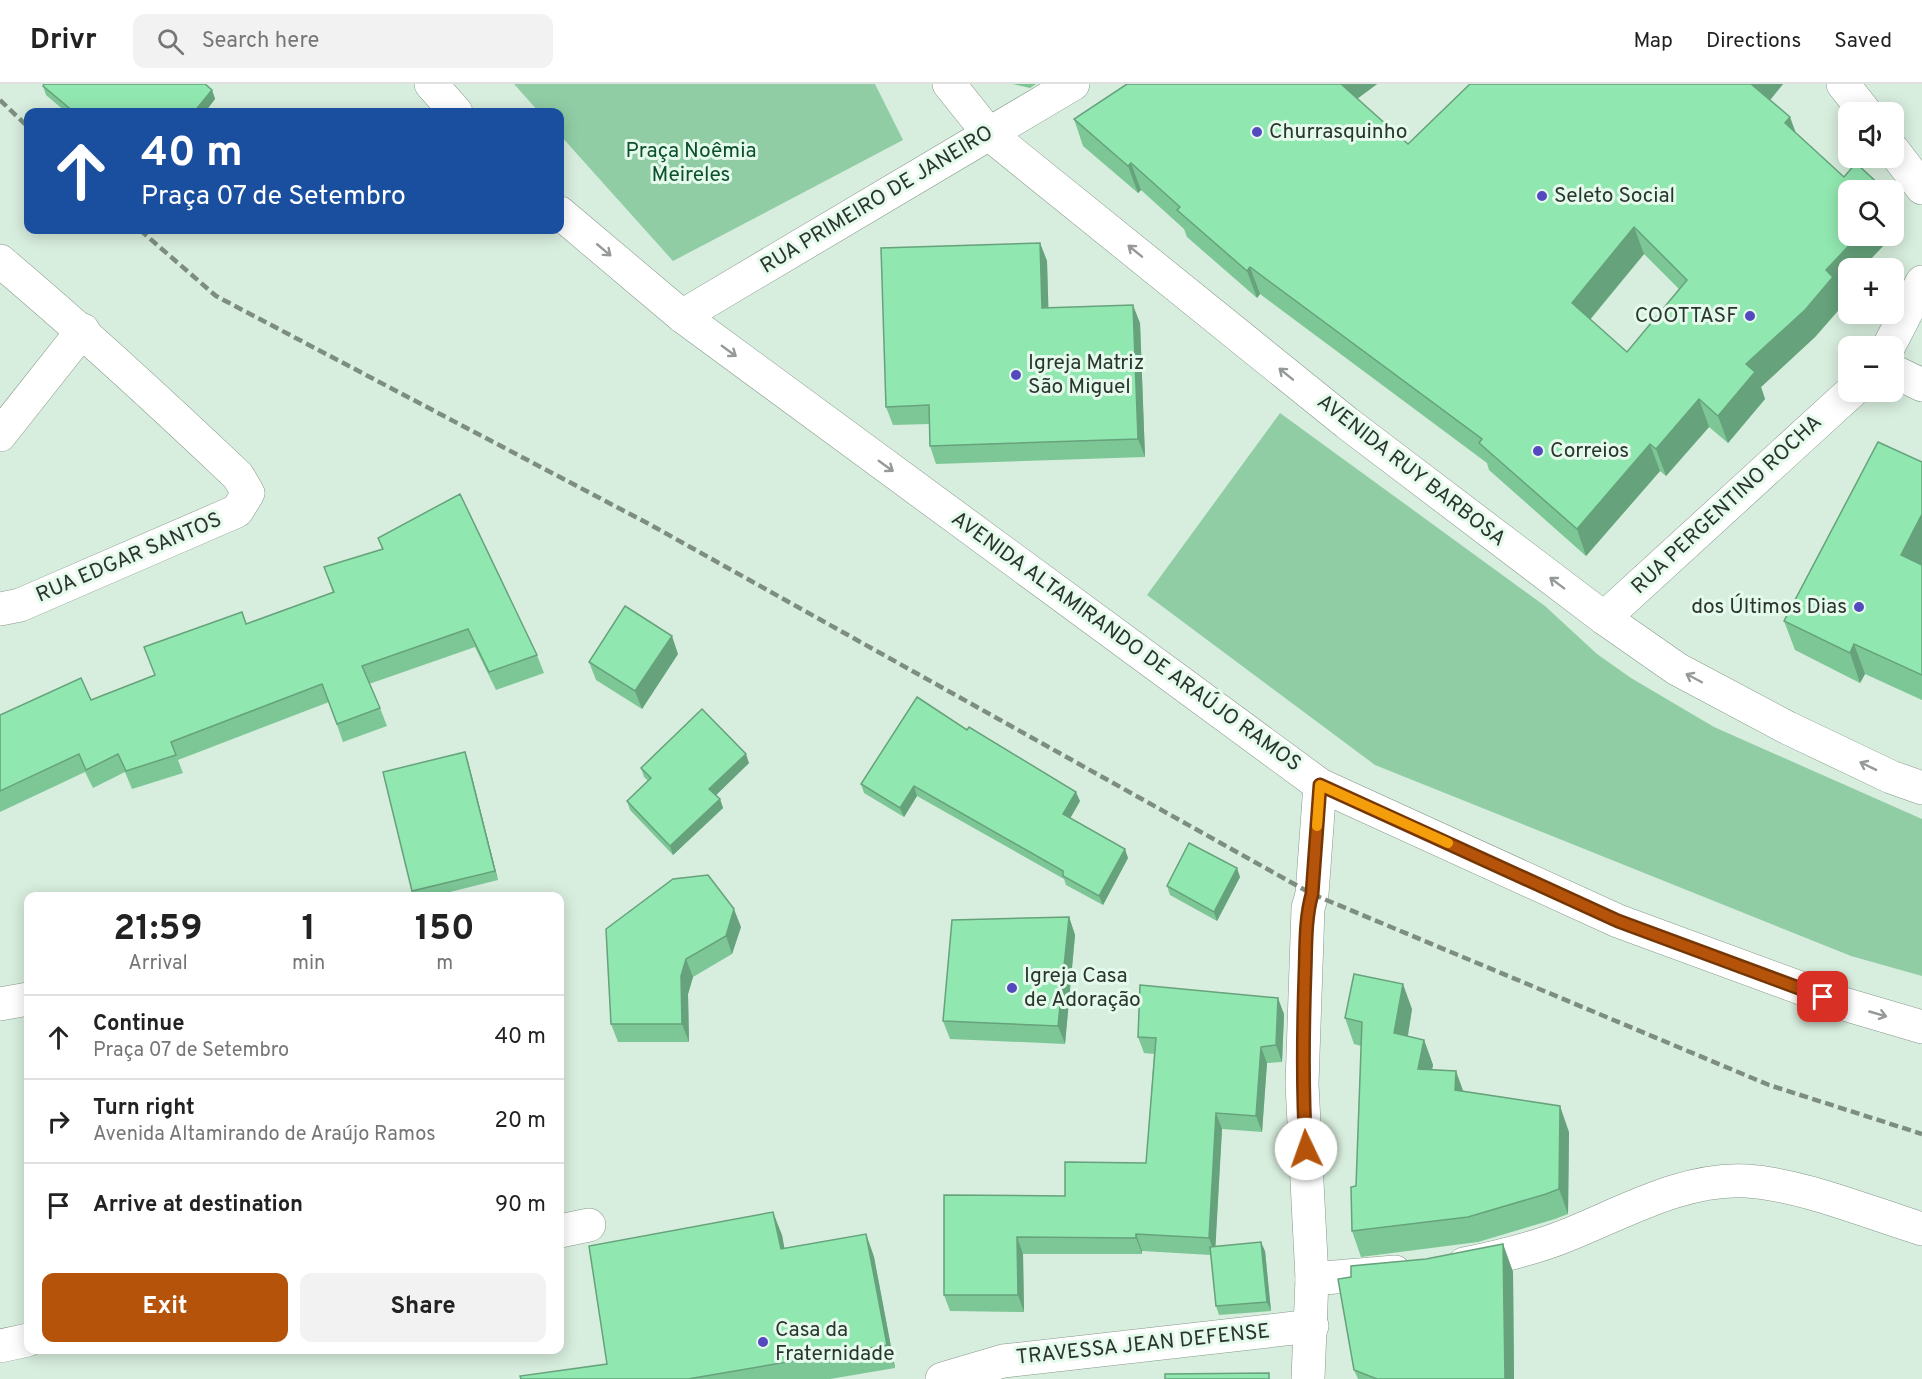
<!DOCTYPE html>
<meta charset="utf-8">
<style>
body{margin:0;font-family:Overpass,sans-serif;background:#f2f2f2;color:#222;height:100vh;display:flex;flex-direction:column;font-size:22px;white-space:nowrap}
*{box-sizing:border-box;margin:0}
p{font-size:20px;color:#767676}
.icon{flex:none;width:33px;height:33px;fill:none;stroke:currentColor;stroke-width:2;stroke-linecap:round;stroke-linejoin:round}
.map{position:relative;flex:1;overflow:hidden}
.details{position:absolute;left:24px;top:808px;width:540px;height:462px;display:flex;flex-direction:column;background:#fff;border-radius:12px;box-shadow:0 3px 15px #0003}
.details>*{flex:none}
.banner{position:absolute;left:24px;top:24px;width:540px;height:126px;border-radius:12px;box-shadow:0 3px 15px #0003;background:#1a4fa0;color:#fff;overflow:hidden}
.tools{position:absolute;left:1838px;top:18px;display:grid;gap:12px}
.tools a{display:grid;place-items:center;width:66px;height:66px;border-radius:12px;background:#fff;box-shadow:0 3px 15px #0003;font-size:30px}
.pin{position:absolute;display:grid;place-items:center;width:51px;height:51px;color:#fff;margin:-26px;border-radius:12px;box-shadow:0 3px 9px #0006}
.me{position:absolute;width:66px;margin:-33px;rotate:357deg;stroke-linejoin:round;filter:drop-shadow(0 0 4px #0008)}
.turn{display:flex;align-items:center;gap:21px;height:126px;padding:0 18px;font-size:27px}
.turn .icon{width:78px;height:78px;stroke-width:2.5}
.turn b{display:block;font-size:42px;line-height:51px}
.eta{display:flex;justify-content:space-evenly;align-items:center;height:102px;text-align:center}
.eta b{font-size:36px;font-weight:700;line-height:42px}
.action{display:flex;gap:12px;margin-top:auto;padding:12px 18px}
.action a{flex:1;height:69px;border-radius:12px;background:#b45309;color:#fff;font-size:24px;font-weight:700;line-height:69px;text-align:center}
.action a+a{background:#f2f2f2;color:#222}
ul{padding:0;list-style:none}
li{display:flex;align-items:center;gap:18px;height:84px;padding:0 18px;border-top:2px solid #e0e0e0}
li div{flex:1}
li b{display:block;font-size:22px}
li em{font-style:normal}
header{display:flex;align-items:center;gap:36px;box-sizing:border-box;height:84px;padding:0 30px;background:#fff;border-bottom:2px solid #e0e0e0}
header strong{font-size:28px}
nav{display:flex;gap:33px;margin-inline-start:auto;font-size:21px}
.search{width:420px;height:54px;background:#f2f2f2;display:flex;align-items:center;gap:15px;box-sizing:border-box;padding:0 21px;border-radius:12px;color:#767676;font-size:22px}
.map>svg:first-child{display:block}
.green{fill:#90cda5}
.lines{fill:none;stroke-linecap:round;stroke-linejoin:round}
.street-casing{stroke:#85998b;stroke-width:34}
.secondary-casing{stroke:#85998b;stroke-width:34}
.street{stroke:#fff;stroke-width:33}
.secondary{stroke:#fff;stroke-width:33}
.rail{stroke:#7e8d82;stroke-width:4.5;stroke-dasharray:9 4.5;stroke-linecap:butt}
.wall{fill:#7dc797;fill-rule:evenodd}
.shaded-wall{fill:#66a27b}
.building{fill:#91e7b0;stroke:#66a27b;stroke-width:1.5;fill-rule:evenodd}
.oneway{stroke:#959a96}
.route-casing{stroke:#753606;stroke-width:15}
.route{stroke:#b45309;stroke-width:10}
.slow{stroke:#f59e0b;stroke-width:10}
.poi-dot{fill:#5549c0;stroke:#e4faeb;stroke-width:2}
.labels{text-anchor:middle;dominant-baseline:central;stroke-width:6;stroke-linejoin:round;paint-order:stroke}
.poi-label{font-size:21px;fill:#2b342e;stroke:#e4faeb;text-anchor:start}
.park-label{font-size:21px;fill:#0c4f2d;stroke:#e4faeb}
.street-label{font-size:21px;fill:#2b342e;stroke:#e4faeb}
</style>
<header>
<strong>Drivr</strong>
<div class="search"><svg class="icon" aria-label="search" viewBox="0 0 24 24"><circle cx="10" cy="10" r="6"/><path d="M15 15l6 6"/></svg>Search here</div>
<nav><a>Map</a><a>Directions</a><a>Saved</a></nav>
</header>
<div class="map">
<svg width="1922" height="1295" viewBox="0 0 1922 1295">
<rect width="100%" height="100%" fill="#d7eddd"/>
<g class="green">
<path d="M514,0H875L903,56L673,177L560,51V28H539Z"/>
<path d="M1280,329L1545,522L1597,570L1631,594L1714,643L1922,735V892L1851,872L1375,681L1147,511Z"/>
</g>
<g class="lines">
<defs>
<g id="street">
<path d="M1843,0L1865,28"/>
<path d="M1893,66L1922,104"/>
<path d="M0,177C82,246 160,318 238,392L248,409L237,427L20,521L0,525"/>
<path d="M682,232L1073,0"/>
<path d="M1889,262L1922,198"/>
<path d="M1893,287L1922,301"/>
<path d="M0,351L83,246"/>
<path d="M1604,534L1851,308"/>
<path d="M0,920L28,915"/>
<path d="M560,1147L589,1141"/>
<path d="M1464,1180C1498,1173 1533,1165 1565,1152C1621,1130 1684,1093 1747,1097C1804,1101 1867,1128 1922,1145"/>
<path d="M1312,1195L1395,1188"/>
<path d="M0,1262L28,1256"/>
<path d="M942,1295L1003,1277L1312,1242"/>
</g>
<g id="secondary">
<path d="M431,0L456,28"/>
<path d="M949,0L989,50L1347,339L1604,534L1677,585L1788,644L1891,693L1922,704"/>
<path d="M560,129L682,232L1320,701L1618,837L1844,920L1922,943"/>
<path d="M1308,1295L1312,1195L1302,1000L1308,824L1312,810L1320,701"/>
</g>
</defs>
<use href="#street" class="street-casing"/>
<use href="#secondary" class="secondary-casing"/>
<use href="#street" class="street"/>
<use href="#secondary" class="secondary"/>
<g class="rail">
<path d="M0,16L28,43"/>
<path d="M140,146L216,212L649,440L1312,810L1769,1001L1922,1050"/>
</g>
</g>
<g class="wall">
<path d="M1013,0H1036L1030,4Z"/>
<path d="M1127,0H1377L1357,15L1408,60L1783,0L1770,16L1796,49L1844,93L1903,141L1839,209L1843,221L1815,253L1761,303L1765,315L1728,359L1709,343L1666,392L1660,387L1586,472L1489,386L1487,379L1260,210L1257,214L1187,153L1184,145L1141,106L1138,109L1083,62L1074,35ZM1644,170L1679,205L1627,268L1590,236Z"/>
<path d="M43,2L212,6L215,15L205,28H66L46,11Z"/>
<path d="M1040,159L1047,177L1048,224L1140,239L1145,373L936,380L930,362L929,340L893,341L886,323Z"/>
<path d="M378,454L537,571L544,589L496,606L475,563L369,600L380,624L387,642L343,658L329,618L178,676L183,689L132,705L125,688L93,704L85,688L0,728V631L91,616L155,591L333,509L324,483L382,465Z"/>
<path d="M1922,481V616L1865,590L1860,599L1795,566L1784,537Z"/>
<path d="M678,570L642,625L596,596L589,578Z"/>
<path d="M967,646L1080,717L1070,734L1128,774L1103,821L1066,801L1064,795L917,712L904,733L864,709L861,700Z"/>
<path d="M465,668L468,677L498,796L430,813H414L412,807Z"/>
<path d="M749,679L716,711L720,715L723,724L673,771L630,726L627,717L648,697L644,693L641,684Z"/>
<path d="M1240,793L1217,837L1170,811L1167,802Z"/>
<path d="M1069,833L1075,851L1065,960L950,955L943,937Z"/>
<path d="M741,843L732,870L693,893L688,910L689,958H618L611,940L606,845Z"/>
<path d="M1412,925L1408,952L1424,956L1433,981L1432,986L1463,1008L1569,1048L1568,1130L1555,1135L1478,1158L1361,1173L1352,1147L1356,1102L1361,962L1354,960L1345,934Z"/>
<path d="M1284,930L1282,978L1267,979L1262,1048L1222,1045L1215,1163L1265,1167L1271,1227L1219,1231L1216,1222L1211,1171L1142,1167V1170H1023L1024,1228L950,1227L944,1211L1065,1112L1146,1079L1154,970L1144,969L1138,953Z"/>
<path d="M866,1150L874,1173L895,1284L830,1295H521L607,1280L782,1151L784,1164Z"/>
<path d="M1503,1160L1513,1188L1514,1295H1358L1354,1286L1351,1193L1426,1175Z"/>
</g>
<g class="shaded-wall">
<path d="M1338,0H1377L1346,23Z"/>
<path d="M1751,0H1783L1761,27Z"/>
<path d="M212,6L215,15L205,28H194Z"/>
<path d="M1790,33L1800,60L1785,39Z"/>
<path d="M1131,79L1141,106L1138,109L1128,82Z"/>
<path d="M1893,114L1903,141L1862,184H1848V200L1839,209L1843,221L1815,253L1761,303L1765,315L1728,359L1718,332L1746,280L1826,186L1858,152H1893Z"/>
<path d="M1634,143L1644,170L1581,246L1572,219Z"/>
<path d="M1040,159L1047,177L1049,242L1042,224Z"/>
<path d="M1250,183L1260,210L1257,214L1247,187Z"/>
<path d="M1133,221L1140,239L1145,373L1138,355Z"/>
<path d="M1699,315L1709,343L1666,392L1656,365Z"/>
<path d="M1650,360L1660,387L1586,472L1577,445Z"/>
<path d="M1922,430V480L1911,501L1901,471Z"/>
<path d="M672,552L678,570L642,625L635,607Z"/>
<path d="M1854,560L1865,590L1860,599L1850,569Z"/>
<path d="M465,668L468,677L498,796L495,787Z"/>
<path d="M746,670L749,679L713,714L709,705Z"/>
<path d="M914,702L917,712L904,733L900,724Z"/>
<path d="M1076,708L1080,717L1067,740L1063,730Z"/>
<path d="M720,715L723,724L673,771L670,762Z"/>
<path d="M1125,765L1128,774L1103,821L1099,812Z"/>
<path d="M1237,784L1240,793L1217,837L1214,828Z"/>
<path d="M734,825L741,843L732,870L726,852Z"/>
<path d="M1069,833L1075,851L1065,960L1058,942Z"/>
<path d="M686,875L693,893L688,910L689,958L682,940L681,892Z"/>
<path d="M1403,900L1412,925L1404,974L1394,949Z"/>
<path d="M1278,914L1284,930L1282,978L1276,961Z"/>
<path d="M1424,956L1433,981L1427,1010L1418,985Z"/>
<path d="M1261,963L1267,979L1262,1048L1256,1032Z"/>
<path d="M1456,987L1465,1012L1455,1006Z"/>
<path d="M1560,1022L1569,1048L1568,1130L1559,1105Z"/>
<path d="M1216,1029L1222,1045L1215,1171L1209,1154Z"/>
<path d="M773,1128L782,1151L789,1188L781,1165Z"/>
<path d="M866,1150L874,1173L895,1284L887,1261Z"/>
<path d="M1136,1150L1142,1167V1170L1136,1154Z"/>
<path d="M1017,1153L1023,1170L1024,1228L1018,1211Z"/>
<path d="M1261,1158L1265,1167L1271,1227L1267,1218Z"/>
<path d="M1503,1160L1513,1188L1514,1295H1505Z"/>
</g>
<g class="building">
<path d="M44,0H205L212,6L194,28H74L43,2Z"/>
<path d="M1127,0H1341L1408,60L1470,0H1751L1790,33L1785,39L1844,93L1856,79L1885,106H1848V152H1858L1826,186L1833,193L1805,226L1746,280L1755,288L1718,332L1699,315L1656,365L1650,360L1577,445L1479,359L1482,355L1250,183L1247,187L1177,126L1180,123L1131,79L1128,82L1074,35ZM1634,143L1687,196L1627,268L1572,219Z"/>
<path d="M1040,159L1042,224L1133,221L1138,355L930,362L929,321L886,323L881,164Z"/>
<path d="M1878,358L1922,378V430L1901,471L1922,481V591L1854,560L1850,569L1784,537Z"/>
<path d="M460,410L537,571L489,588L468,545L362,582L380,624L337,640L322,600L171,658L176,671L126,687L118,670L86,686L79,670L0,707V631L81,594L91,616L155,591L144,563L242,528L246,540L334,508L324,483L383,465L378,454Z"/>
<path d="M625,522L672,552L635,607L589,578Z"/>
<path d="M917,613L967,646L969,643L1076,708L1063,730L1125,765L1099,812L1063,792V787L914,702L900,724L861,700Z"/>
<path d="M702,625L746,670L709,705L720,715L670,762L627,717L651,694L641,684Z"/>
<path d="M465,668L495,787L412,807L383,688Z"/>
<path d="M1189,759L1237,784L1214,828L1167,802Z"/>
<path d="M708,791L734,825L726,852L686,875L681,892L682,940H611L606,845L673,795Z"/>
<path d="M1069,833L1058,942L943,937L952,836Z"/>
<path d="M1354,890L1403,900L1394,949L1424,956L1418,985L1456,987L1455,1006L1560,1022L1559,1105L1546,1110L1468,1133L1352,1147L1351,1103L1356,1102L1362,938L1345,934Z"/>
<path d="M1140,901L1278,914L1276,961L1261,963L1256,1032L1216,1029L1209,1154L1136,1150V1154L1017,1153L1018,1211H944V1111L1065,1112V1078L1146,1079L1156,954L1138,953Z"/>
<path d="M773,1128L781,1165L866,1150L887,1261L688,1295H521L520,1292L607,1280L589,1162Z"/>
<path d="M1261,1158L1267,1218L1216,1222L1210,1163Z"/>
<path d="M1503,1160L1505,1295H1377L1354,1286L1338,1195L1351,1193V1182L1426,1175Z"/>
<path d="M1269,1289V1295H1165V1290Z"/>
</g>
<defs><path id="oneway-shaft" d="M-6 0H5M1.5-3L5.5 0L1.5 3" fill="none" stroke-width="1.6" stroke-linecap="round" stroke-linejoin="round" transform="scale(1.5)"/></defs>
<g class="oneway">
<use href="#oneway-shaft" transform="translate(604 166) rotate(40)"/>
<use href="#oneway-shaft" transform="translate(1135 167) rotate(-141)"/>
<use href="#oneway-shaft" transform="translate(729 267) rotate(36)"/>
<use href="#oneway-shaft" transform="translate(1286 290) rotate(-141)"/>
<use href="#oneway-shaft" transform="translate(886 382) rotate(36)"/>
<use href="#oneway-shaft" transform="translate(1557 499) rotate(-143)"/>
<use href="#oneway-shaft" transform="translate(1694 594) rotate(-152)"/>
<use href="#oneway-shaft" transform="translate(1868 682) rotate(-154)"/>
<use href="#oneway-shaft" transform="translate(1878 930) rotate(16)"/>
</g>
<g class="lines">
<defs>
<path id="route" d="M1306,1065C1302,1006 1303,947 1305,888C1306,862 1305,835 1312,810L1320,701L1618,837L1823,913"/>
</defs>
<use href="#route" class="route-casing"/>
<use href="#route" class="route"/>
<path class="slow" d="M1317,742L1320,701L1448,759"/>
</g>
<g class="poi-dot">
<circle cx="1257" cy="48" r="6"/>
<circle cx="1542" cy="112" r="6"/>
<circle cx="1750" cy="232" r="6"/>
<circle cx="1016" cy="291" r="6"/>
<circle cx="1538" cy="367" r="6"/>
<circle cx="1859" cy="523" r="6"/>
<circle cx="1012" cy="904" r="6"/>
<circle cx="763" cy="1258" r="6"/>
</g>
<g class="labels">
<g class="poi-label">
<text x="1269" y="48">Churrasquinho</text>
<text x="1554" y="112">Seleto Social</text>
<text x="1738" y="232" text-anchor="end">COOTTASF</text>
<text x="1028" y="279">Igreja Matriz<tspan x="1028" dy="24">São Miguel</tspan></text>
<text x="1550" y="367">Correios</text>
<text x="1847" y="523" text-anchor="end">dos Últimos Dias</text>
<text x="1024" y="892">Igreja Casa<tspan x="1024" dy="24">de Adoração</tspan></text>
<text x="775" y="1246">Casa da<tspan x="775" dy="24">Fraternidade</tspan></text>
</g>
<g class="park-label">
<text x="691" y="67">Praça Noêmia<tspan x="691" dy="24">Meireles</tspan></text>
</g>
<g class="street-label">
<text transform="translate(877 116) rotate(-31)">RUA PRIMEIRO DE JANEIRO</text>
<text transform="translate(1411 387) rotate(38)">AVENIDA RUY BARBOSA</text>
<text transform="translate(1727 421) rotate(-43)">RUA PERGENTINO ROCHA</text>
<text transform="translate(129 474) rotate(-23)">RUA EDGAR SANTOS</text>
<text transform="translate(1126 558) rotate(36)">AVENIDA ALTAMIRANDO DE ARAÚJO RAMOS</text>
<text transform="translate(1143 1261) rotate(-6)">TRAVESSA JEAN DEFENSE</text>
</g>
</g>
</svg>
<div class="tools">
<a><svg class="icon" aria-label="sound" viewBox="0 0 24 24"><path d="M4 9h4l5-4v14l-5-4H4zM17 9q2 3 0 6"/></svg></a>
<a><svg class="icon" aria-label="search" viewBox="0 0 24 24"><circle cx="10" cy="10" r="6"/><path d="M15 15l6 6"/></svg></a>
<a>+</a>
<a>−</a>
</div>
<div class="pin" style="left:1823px;top:913px;background:#d93025"><svg class="icon" aria-label="arrive" viewBox="0 0 24 24"><path d="M6 21V4h12l-3 4 3 4H6"/></svg></div>
<svg class="me" style="left:1306px;top:1065px" viewBox="-20 -20 40 40"><circle r="19" fill="#fff"/><path d="M0-13L10 11 0 6-10 11z" fill="#b45309"/></svg>
<div class="banner">
<div class="turn"><svg class="icon" aria-label="ahead" viewBox="0 0 24 24"><path d="M12 20V5M6 11l6-6 6 6"/></svg><div><b>40 m</b>Praça 07 de Setembro</div></div>
</div>
<section class="details">
<div class="eta">
<div><b>21:59</b><p>Arrival</p></div>
<div><b>1</b><p>min</p></div>
<div><b>150</b><p>m</p></div>
</div>
<ul>
<li><svg class="icon" aria-label="ahead" viewBox="0 0 24 24"><path d="M12 20V5M6 11l6-6 6 6"/></svg><div><b>Continue</b><p>Praça 07 de Setembro</p></div><em>40 m</em></li>
<li><svg class="icon" aria-label="right" viewBox="0 0 24 24"><path d="M7 20v-9h11M14 6l5 5-5 5"/></svg><div><b>Turn right</b><p>Avenida Altamirando de Araújo Ramos</p></div><em>20 m</em></li>
<li><svg class="icon" aria-label="arrive" viewBox="0 0 24 24"><path d="M6 21V4h12l-3 4 3 4H6"/></svg><div><b>Arrive at destination</b></div><em>90 m</em></li>
</ul>
<div class="action"><a>Exit</a><a>Share</a></div>
</section>
</div>
